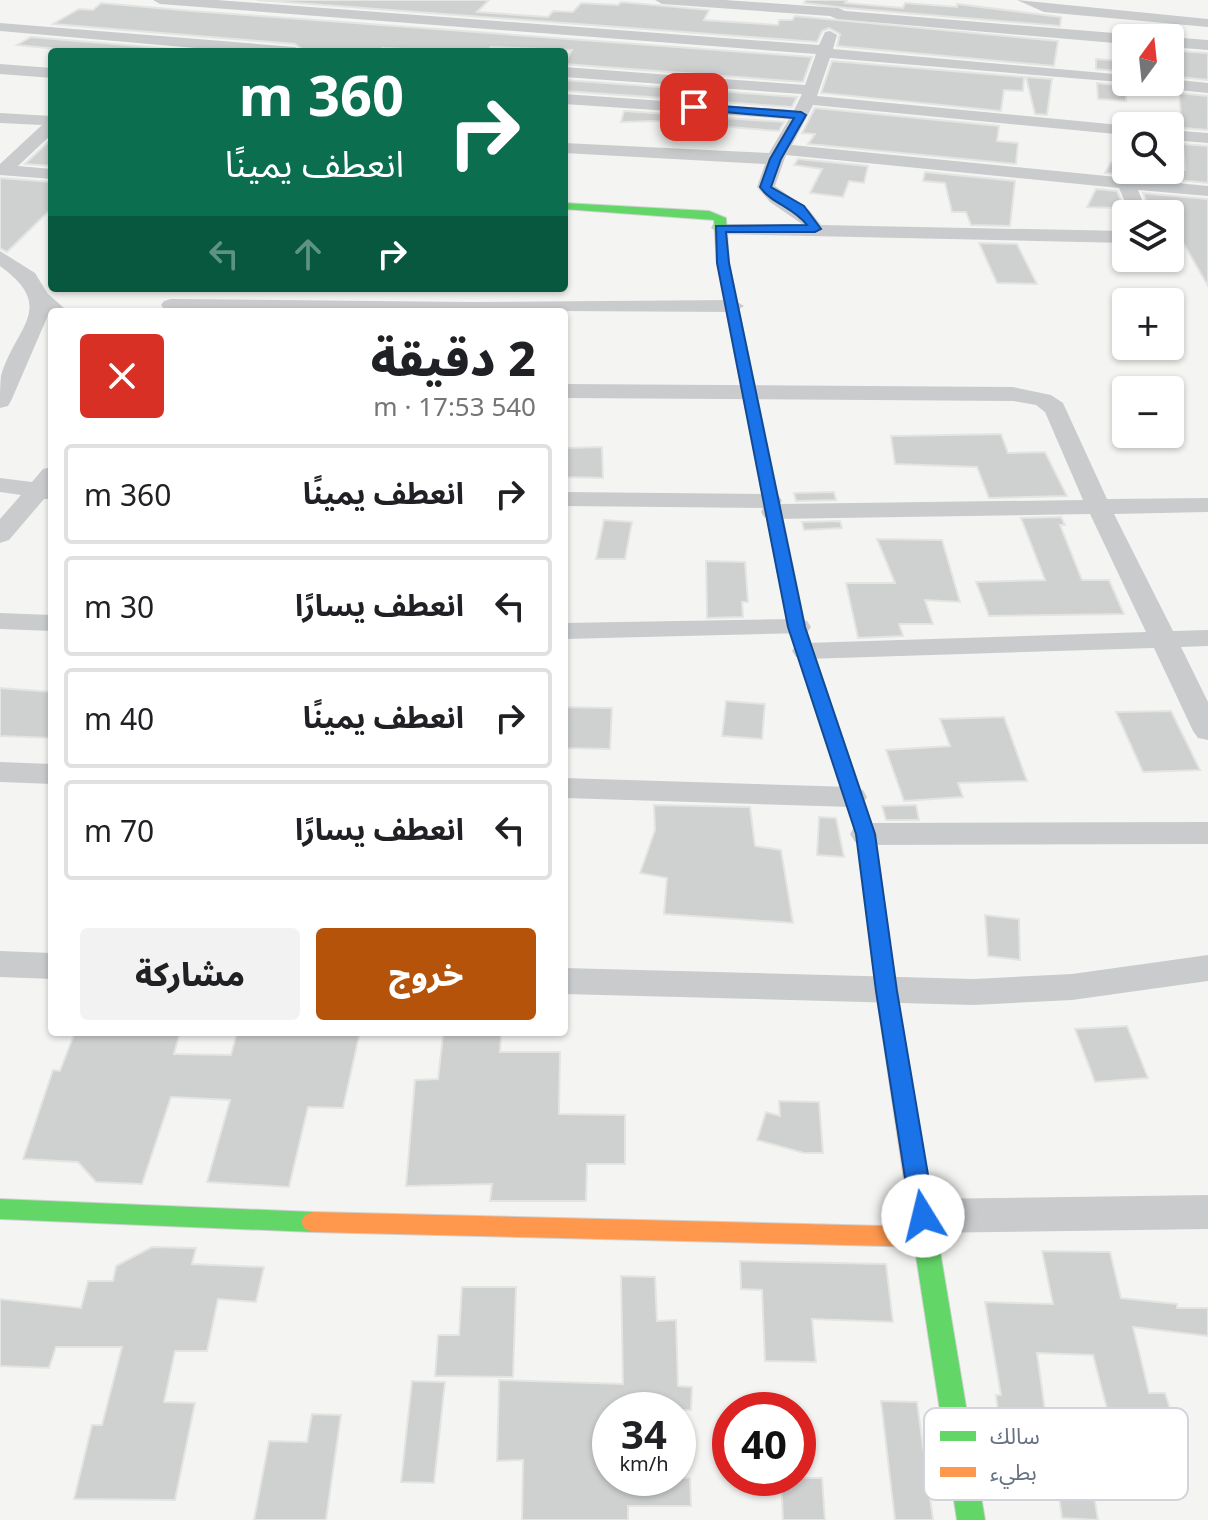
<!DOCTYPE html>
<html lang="ar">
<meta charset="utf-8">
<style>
body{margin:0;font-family:"Noto Sans","Noto Sans Arabic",sans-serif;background:#f2f2f2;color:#202124;direction:rtl;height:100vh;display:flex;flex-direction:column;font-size:30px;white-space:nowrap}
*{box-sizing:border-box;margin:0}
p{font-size:26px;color:#757577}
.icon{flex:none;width:44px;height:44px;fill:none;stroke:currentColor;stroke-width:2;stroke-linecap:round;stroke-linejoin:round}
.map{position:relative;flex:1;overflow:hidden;direction:ltr}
.side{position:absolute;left:48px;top:308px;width:520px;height:728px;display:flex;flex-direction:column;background:#fff;border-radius:8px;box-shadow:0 2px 6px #0004;direction:rtl}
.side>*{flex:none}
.hud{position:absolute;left:48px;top:48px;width:520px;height:244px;border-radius:8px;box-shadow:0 2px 6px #0004;direction:rtl;background:#0b6e4f;color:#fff;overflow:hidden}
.needle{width:52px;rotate:15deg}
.fabs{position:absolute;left:1112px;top:24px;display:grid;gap:16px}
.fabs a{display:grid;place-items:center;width:72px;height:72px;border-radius:8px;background:#fff;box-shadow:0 2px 6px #0004;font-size:40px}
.speed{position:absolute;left:592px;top:1392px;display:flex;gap:16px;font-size:40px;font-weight:700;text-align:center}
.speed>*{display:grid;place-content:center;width:104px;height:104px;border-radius:50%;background:#fff;box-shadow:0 2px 6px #0004;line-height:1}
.speed small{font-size:20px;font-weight:400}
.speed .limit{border:12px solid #d22;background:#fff;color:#111}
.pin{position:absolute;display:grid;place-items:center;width:68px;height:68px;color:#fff;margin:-34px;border-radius:16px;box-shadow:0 4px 12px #0006}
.me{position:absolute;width:88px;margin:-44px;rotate:351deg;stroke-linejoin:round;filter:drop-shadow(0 0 6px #0008)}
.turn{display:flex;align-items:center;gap:28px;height:168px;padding:0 32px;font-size:36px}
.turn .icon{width:104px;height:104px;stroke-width:2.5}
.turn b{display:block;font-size:56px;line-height:68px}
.lanes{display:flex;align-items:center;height:76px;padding:0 32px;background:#0003;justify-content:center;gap:40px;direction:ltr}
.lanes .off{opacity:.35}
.round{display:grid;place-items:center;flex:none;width:84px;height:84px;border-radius:8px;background:#f2f2f2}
.summary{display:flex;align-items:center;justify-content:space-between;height:136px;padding:0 32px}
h1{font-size:48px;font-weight:800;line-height:60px}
.cta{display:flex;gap:16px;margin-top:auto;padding:16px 32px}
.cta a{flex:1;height:92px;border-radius:8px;background:#b45309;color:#fff;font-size:32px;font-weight:800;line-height:92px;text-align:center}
.cta a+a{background:#f2f2f2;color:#202124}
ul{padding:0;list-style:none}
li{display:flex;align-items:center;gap:24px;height:100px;margin:0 16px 12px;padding:0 16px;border:4px solid #e0e0e0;border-radius:8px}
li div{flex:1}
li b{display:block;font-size:30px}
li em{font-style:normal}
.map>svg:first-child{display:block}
.building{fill:#cfd0d0;stroke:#e4e4e3;stroke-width:2}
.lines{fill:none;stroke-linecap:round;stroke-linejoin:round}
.fast-casing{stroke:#d0d1d1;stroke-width:2}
.slow-casing{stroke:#d0d1d1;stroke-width:2}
.street{fill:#cacbcd;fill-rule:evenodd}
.fast{fill:#63d668;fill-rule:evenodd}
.slow{fill:#ff974d;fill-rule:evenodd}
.route{fill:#1a73e8;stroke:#114b97;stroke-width:2}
.key{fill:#fff;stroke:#d1d4da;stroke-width:2}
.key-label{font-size:22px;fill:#667182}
</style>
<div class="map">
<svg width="1208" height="1520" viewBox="0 0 1208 1520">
<rect width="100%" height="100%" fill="#f4f5f3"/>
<g class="building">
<path d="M257,0H489L477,12L548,17L553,11L573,12L581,3L618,5L621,2L709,10L704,20L778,25L779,20H792L795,16L1058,41L1054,66L837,46L840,34L829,28L822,31L817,42Z"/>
<path d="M806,0H847L845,3L903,8L905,3L957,7V4L1061,17L1060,26L846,8L804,3Z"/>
<path d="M101,3L192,11L812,57L803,82L564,64L572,50L491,47L486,52L382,48V52H306L295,44L53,24L79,9L93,10Z"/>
<path d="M31,37L172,49L168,52H89L17,45Z"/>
<path d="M1177,51L1208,53V80L1179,77Z"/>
<path d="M1096,59L1126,61V72L1096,69Z"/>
<path d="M832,61L1024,77L1023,91L1004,90L1001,111L821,93Z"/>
<path d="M1026,77L1052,79L1047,115L1035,114Z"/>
<path d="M564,80L797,97L792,107L564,91Z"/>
<path d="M1097,83L1126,86V101L1098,99Z"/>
<path d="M1179,93L1208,96V130L1182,128Z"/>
<path d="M815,108L999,126L997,141L1018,143L1016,164L808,144L815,134L802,133Z"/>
<path d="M624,111L784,122L779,131L654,121L621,122Z"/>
<path d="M48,142H52V166L25,164Z"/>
<path d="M1183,144L1208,146V183L1105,173L1111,162L1126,163V170H1185Z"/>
<path d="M798,159L868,166L864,183L849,181L843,197L810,193L822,169L794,165Z"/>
<path d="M925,172L1015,181L1010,226L971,225L966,212H952L945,183L923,181Z"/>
<path d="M0,178L52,182V208L7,252L0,248Z"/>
<path d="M1096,189L1117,191L1127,214L1126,228L1114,208L1087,207Z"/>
<path d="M1143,193L1208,199V286L1184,244H1170V214H1151Z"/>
<path d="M979,243L1017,244L1037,284L997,283Z"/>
<path d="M1001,434L1008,453L1045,452L1067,496L989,498L977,467L895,464L891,436Z"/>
<path d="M602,447L603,478L564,477V448Z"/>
<path d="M834,492L836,500L796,501L794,493Z"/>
<path d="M1061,517L1065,525H1060L1082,580H1109L1124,614L989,616L976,582L1045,580L1021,518Z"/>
<path d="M604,520L632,522L625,559H596Z"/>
<path d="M840,521L842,528L804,530L802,522Z"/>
<path d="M877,539L942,540L960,602L925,600L933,624H899L903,636L858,638L846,583H895Z"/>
<path d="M706,561L745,562L748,602H742L743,617L707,618Z"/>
<path d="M0,688L52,692V738L0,736Z"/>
<path d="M726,701L765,704L762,739L722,736Z"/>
<path d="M564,707L612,708L610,749L564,748Z"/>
<path d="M1171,711L1200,770L1143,772L1116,712Z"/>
<path d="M1004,717L1027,781L958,783L963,797L904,801L886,750L950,746L940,719Z"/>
<path d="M654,805L750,807L755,846L781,850L793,923L664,914L667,878L640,873L655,830Z"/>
<path d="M916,805L919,820H886L882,806Z"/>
<path d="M819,817L836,818L844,857L817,855Z"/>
<path d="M985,915L1019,919L1020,960L988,956Z"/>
<path d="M1127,1026L1148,1078L1095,1082L1075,1029Z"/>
<path d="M75,1032H180L174,1054L231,1055L237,1032H360L343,1108L308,1107L289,1187L207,1182L230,1100L171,1097L142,1184L96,1182L78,1162L23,1159L53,1070L60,1071Z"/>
<path d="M443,1035H501L500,1052H560L559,1114L625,1115V1164H587L586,1201H490L492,1184L406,1186L415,1080L438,1079Z"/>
<path d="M779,1101L819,1102L823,1153H804L757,1140L766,1112L780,1116Z"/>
<path d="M152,1247L196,1248L192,1264L264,1267L256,1302L218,1299L207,1351H175L164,1402L195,1403L175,1500L74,1499L92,1425H102L122,1347H56L49,1368L0,1366V1299L81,1308L88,1281H113L116,1266Z"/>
<path d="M1042,1251L1110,1252L1121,1298L1177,1304V1308H1208V1336L1133,1327L1149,1393H1165L1176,1427L1112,1428L1093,1355L1037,1353L1047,1425L999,1421L996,1395H1001L985,1302L1053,1304Z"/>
<path d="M740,1261L886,1264L893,1322L812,1319L816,1362L765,1361L762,1290L741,1289Z"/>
<path d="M621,1276L655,1277L657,1321L676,1320L678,1386L692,1387L691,1410H610V1478H690L691,1506H628V1520H522L523,1460L497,1461L499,1380L623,1384Z"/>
<path d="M462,1287H516L513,1377L435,1376L438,1335H459Z"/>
<path d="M412,1381L445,1382L434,1483L401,1482Z"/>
<path d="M881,1401L917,1402L933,1520H895Z"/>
<path d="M312,1414L341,1415L326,1520H254L269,1441L307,1442Z"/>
<path d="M781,1478H822L825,1520H783Z"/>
<path d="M1057,1481L1092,1483L1098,1520L1062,1518Z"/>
</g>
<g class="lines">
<defs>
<g id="fast">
<path d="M564,203L709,211L726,218L729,263L793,568L791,571L785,573L777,568L717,263L714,220L564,209Z"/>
<path d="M916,1169L924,1172L928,1179L985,1520H957L904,1179L908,1172Z"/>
<path d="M0,1199L313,1212L321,1215L325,1222L321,1229L313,1232L0,1219Z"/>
</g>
<g id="slow">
<path d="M785,563L793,568L805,627L875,834L896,991L928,1179L924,1186L916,1189L908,1186L904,1179L876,991L857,834L789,627L777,568Z"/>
<path d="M313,1212L927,1227L935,1230L939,1237L935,1244L927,1247L313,1232L305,1229L301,1222L305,1215Z"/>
</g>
</defs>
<use href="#fast" class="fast-casing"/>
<use href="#slow" class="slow-casing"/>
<g class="street">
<path d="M153,0H217L819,45L825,32L830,31L837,35L833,49L1126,75V82L1132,83L830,58L817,96L1130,126H1126V135L813,105L792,145L1208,186V196L1138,190L1148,214H1130L1119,188L786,155L775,186L809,210L821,225L1126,231V243L720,234L711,228L713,224H802L770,202L757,187L765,164L564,153V143L769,153L789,119L564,104V94L794,110L802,94L564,77V67L805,85L816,54L160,4Z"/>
<path d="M655,0H725L838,8L845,11L1126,34L1133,38H1126V44L837,19L830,16L662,4Z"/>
<path d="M1017,0L1208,19V27L1044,12Z"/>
<path d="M0,23L295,47L303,52H241L0,31Z"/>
<path d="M1170,37L1208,40V50L1170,47Z"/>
<path d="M0,64L52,68V78L0,74Z"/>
<path d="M1170,79L1208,83V93L1148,87L1140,82H1170Z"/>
<path d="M0,113L52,116V134L18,166L52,169V179L0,175V164L42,125L0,123Z"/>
<path d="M1170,130L1208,133V143L1170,140Z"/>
<path d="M0,251L35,273L48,294L64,308L62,312L49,313L11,401L8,406L0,408C0,398 0,385 1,376C15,327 58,308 0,266Z"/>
<path d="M171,299L472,302L734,300L744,306L734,312L164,309L161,305L164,301Z"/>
<path d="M564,384L1013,387L1051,395L1063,403L1107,499L1208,498V512L1114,514L1173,631L1208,630V646L1181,647L1208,702V740L1198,738L1193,731L1154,648L806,659L796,657L792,651L796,645L806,643L1146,632L1090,514L773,519L764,517L761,512L763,508L564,506V492L770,494L779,496L782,501L780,504L1083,500L1045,412L1036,405L1013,401L564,398Z"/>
<path d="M52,467V499H44L9,540L0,543V519L21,495L0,492V478L32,482L43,469Z"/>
<path d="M0,613L52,615V631L0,629Z"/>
<path d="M797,619L807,621L811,627L807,633L564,639V623Z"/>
<path d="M0,762L52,764V784L0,782Z"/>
<path d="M564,778L852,787L863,790L867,797L863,804L852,807L564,798Z"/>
<path d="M1208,822V844L866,845L855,842L850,834L855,826L866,823Z"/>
<path d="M0,951L52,953V979L0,977Z"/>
<path d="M1208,955V981L1072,1000L974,1005L564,994V968L974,979L1072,974Z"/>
<path d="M1208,1195V1229L923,1233L909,1228L903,1216L909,1204L923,1199Z"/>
</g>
<use href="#fast" class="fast"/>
<use href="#slow" class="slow"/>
</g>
<path class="route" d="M694,104L801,112L806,115L781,159L771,187L804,206L821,229L815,232H726L729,263L805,627L875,834L897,991L935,1216L931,1224L923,1227L914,1224L911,1216L876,991L856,834L788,627L717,263L716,226L807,225C793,207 772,204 760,187L770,159L794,118L690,109L689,107Z"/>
<rect x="924" y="1408" width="264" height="92" rx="12" class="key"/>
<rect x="940" y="1431" width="36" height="10" fill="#63d668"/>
<rect x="940" y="1467" width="36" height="10" fill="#ff974d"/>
<g class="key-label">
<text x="990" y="1444">سالك</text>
<text x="990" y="1480">بطيء</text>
</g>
</svg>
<div class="fabs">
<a><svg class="needle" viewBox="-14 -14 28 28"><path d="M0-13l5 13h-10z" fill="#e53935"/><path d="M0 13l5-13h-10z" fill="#757577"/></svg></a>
<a><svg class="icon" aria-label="search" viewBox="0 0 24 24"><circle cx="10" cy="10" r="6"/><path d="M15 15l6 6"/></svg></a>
<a><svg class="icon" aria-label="layers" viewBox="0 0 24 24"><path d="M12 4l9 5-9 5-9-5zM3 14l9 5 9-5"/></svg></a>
<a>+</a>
<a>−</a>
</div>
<div class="speed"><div>34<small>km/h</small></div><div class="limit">40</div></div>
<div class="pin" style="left:694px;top:107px;background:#d93025"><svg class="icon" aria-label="arrive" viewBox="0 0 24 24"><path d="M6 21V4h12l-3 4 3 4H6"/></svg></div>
<svg class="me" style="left:923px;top:1216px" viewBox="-20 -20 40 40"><circle r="19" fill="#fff"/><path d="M0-13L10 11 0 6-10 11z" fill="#1a73e8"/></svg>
<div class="hud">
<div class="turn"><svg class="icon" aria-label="right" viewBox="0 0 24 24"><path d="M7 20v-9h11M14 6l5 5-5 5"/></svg><div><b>360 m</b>انعطف يمينًا</div></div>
<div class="lanes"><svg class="icon off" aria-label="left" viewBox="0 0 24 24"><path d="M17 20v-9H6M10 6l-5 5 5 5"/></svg><svg class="icon off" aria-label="ahead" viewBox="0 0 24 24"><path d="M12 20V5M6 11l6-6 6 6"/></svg><svg class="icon" aria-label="right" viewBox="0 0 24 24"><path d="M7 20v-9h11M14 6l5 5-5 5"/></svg></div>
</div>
<section class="side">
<div class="summary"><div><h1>2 دقيقة</h1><p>540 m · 17:53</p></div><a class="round" style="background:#d93025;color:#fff"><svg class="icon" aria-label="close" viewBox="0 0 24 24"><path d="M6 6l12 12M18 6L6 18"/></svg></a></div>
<ul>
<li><svg class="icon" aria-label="right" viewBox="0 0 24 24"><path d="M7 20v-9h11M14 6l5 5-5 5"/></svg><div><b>انعطف يمينًا</b></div><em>360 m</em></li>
<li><svg class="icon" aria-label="left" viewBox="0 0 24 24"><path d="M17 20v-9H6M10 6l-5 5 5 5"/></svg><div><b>انعطف يسارًا</b></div><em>30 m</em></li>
<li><svg class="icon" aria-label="right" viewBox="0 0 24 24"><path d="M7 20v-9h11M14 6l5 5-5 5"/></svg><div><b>انعطف يمينًا</b></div><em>40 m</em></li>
<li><svg class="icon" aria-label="left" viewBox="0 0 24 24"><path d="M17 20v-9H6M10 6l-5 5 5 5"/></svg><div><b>انعطف يسارًا</b></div><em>70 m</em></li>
</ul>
<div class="cta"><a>خروج</a><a>مشاركة</a></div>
</section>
</div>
